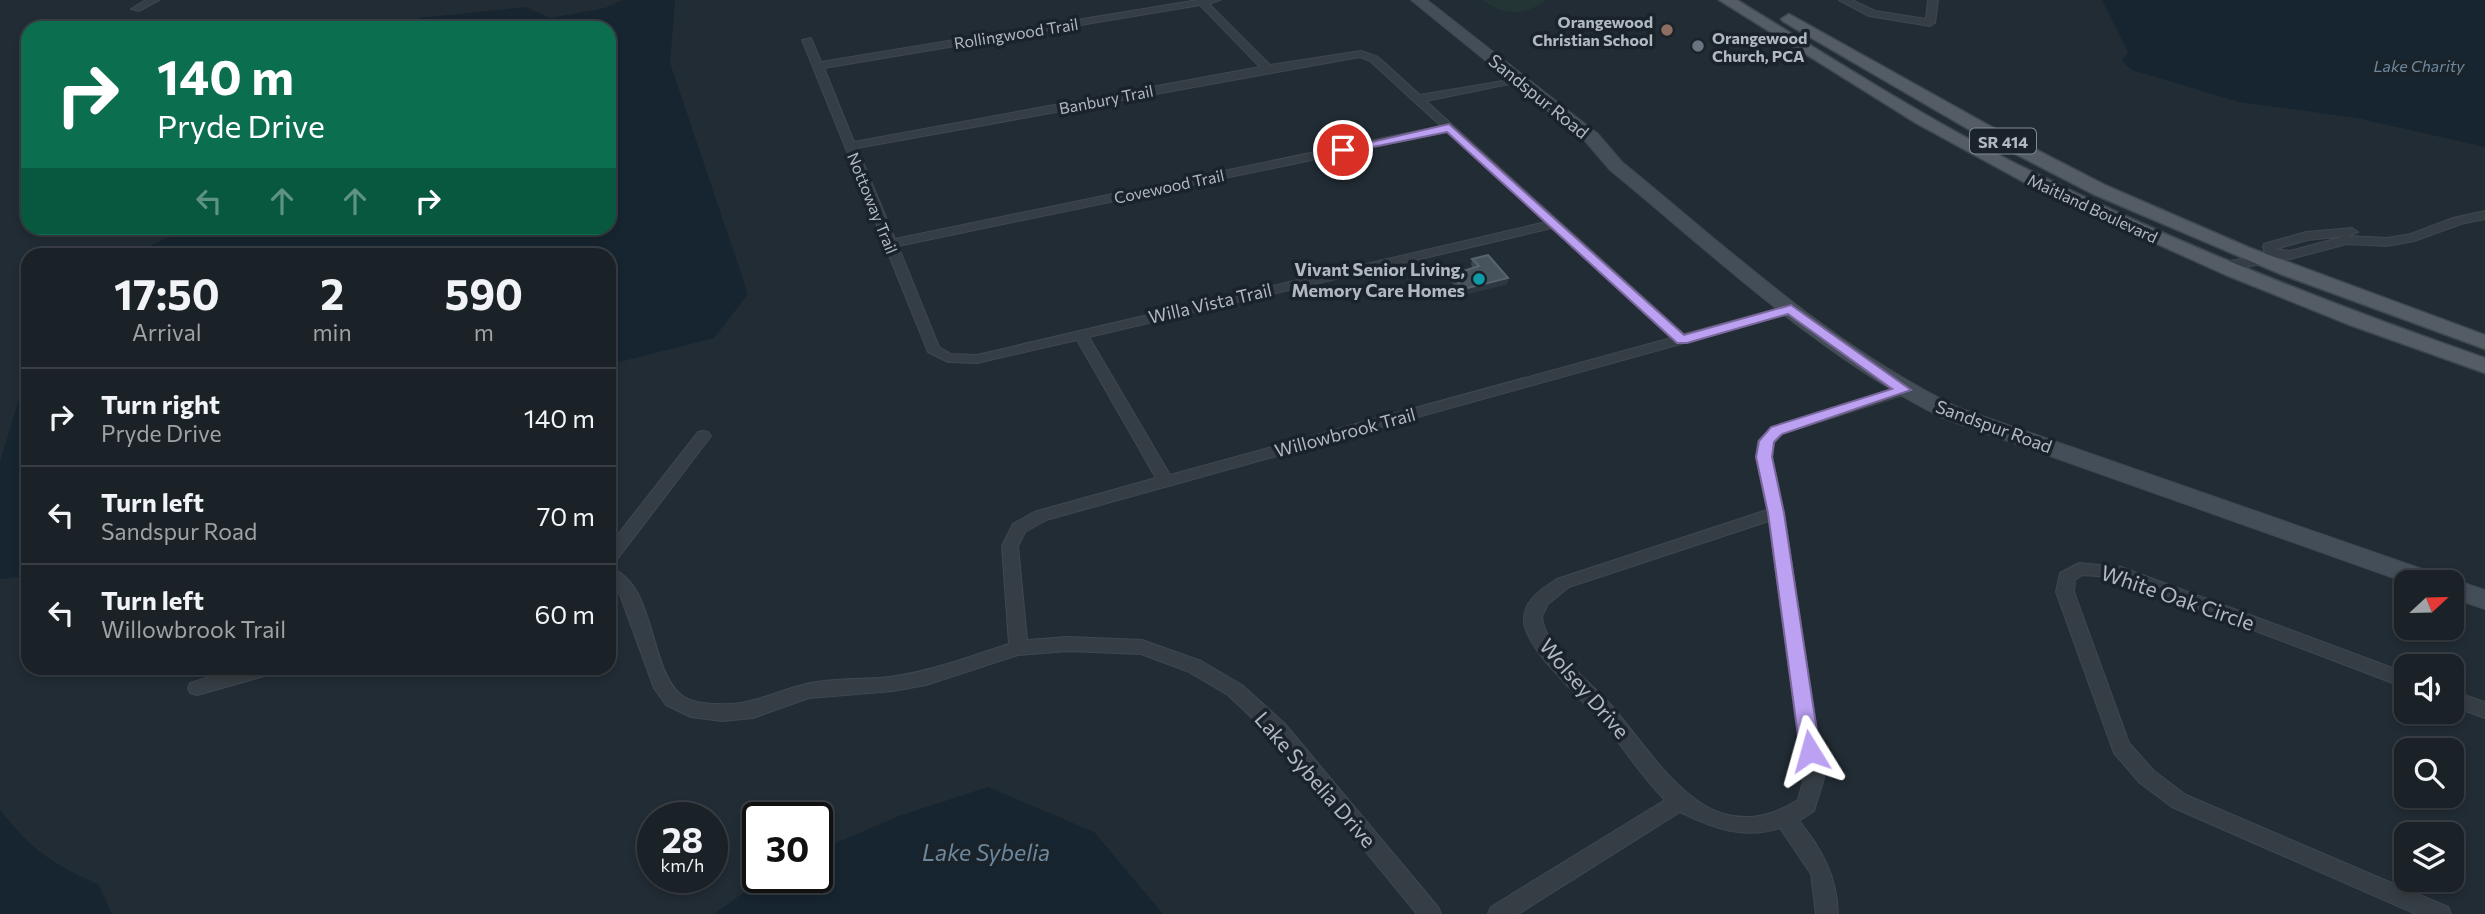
<!DOCTYPE html>
<style>
body{margin:0;font-family:Commissioner,sans-serif;background:#23292f;color:#f1f3f6;height:100vh;display:flex;flex-direction:column;font-size:26px;white-space:nowrap}
*{box-sizing:border-box;margin:0}
p{font-size:23px;color:#9fa3a7}
.icon{flex:none;width:38px;height:38px;fill:none;stroke:currentColor;stroke-width:2;stroke-linecap:round;stroke-linejoin:round}
.map{position:relative;flex:1;overflow:hidden}
.side{position:absolute;left:21px;top:248px;width:595px;height:427px;display:flex;flex-direction:column;background:#1a2127;border-radius:21px;box-shadow:0 4px 10px #0003,0 0 0 2px #383e44}
.side>*{flex:none}
.top-card{position:absolute;left:21px;top:21px;width:595px;height:214px;border-radius:21px;box-shadow:0 4px 10px #0003,0 0 0 2px #383e44;background:#0b6e4f;color:#fff;overflow:hidden}
.needle{width:46px;rotate:68deg}
.controls{position:absolute;left:2394px;top:570px;display:grid;gap:14px}
.controls a{display:grid;place-items:center;width:70px;height:70px;border-radius:14px;background:#1a2127;box-shadow:0 4px 10px #0003,0 0 0 2px #383e44;font-size:35px}
.speed{position:absolute;left:637px;top:802px;display:flex;gap:14px;font-size:35px;font-weight:700;text-align:center}
.speed>*{display:grid;place-content:center;width:91px;height:91px;border-radius:50%;background:#1a2127;box-shadow:0 4px 10px #0003,0 0 0 2px #383e44;line-height:1}
.speed small{font-size:18px;font-weight:400}
.speed .limit{border:4px solid #111;border-radius:10px;background:#fff;color:#111}
.pin{position:absolute;display:grid;place-items:center;width:60px;height:60px;color:#fff;margin:-30px;border:4px solid #fff;border-radius:50%;box-shadow:0 2px 7px #0007}
.me{position:absolute;width:77px;margin:-38px;rotate:352deg;stroke-linejoin:round;filter:drop-shadow(0 0 5px #0008)}
.turn{display:flex;align-items:center;gap:24px;height:147px;padding:0 21px;font-size:32px}
.turn .icon{width:91px;height:91px;stroke-width:2.5}
.turn b{display:block;font-size:49px;line-height:60px}
.lanes{display:flex;align-items:center;height:66px;padding:0 21px;background:#0003;justify-content:center;gap:35px;direction:ltr}
.lanes .off{opacity:.35}
.eta{display:flex;justify-content:space-evenly;align-items:center;height:119px;text-align:center}
.eta b{font-size:42px;font-weight:700;line-height:49px}
ul{padding:0;list-style:none}
li{display:flex;align-items:center;gap:21px;height:98px;padding:0 21px;border-top:2px solid #383e44}
li div{flex:1}
li b{display:block;font-size:26px}
li em{font-style:normal}
.map>svg:first-child{display:block}
.green{fill:#243535}
.water{fill:#172530}
.lines{fill:none;stroke-linecap:round;stroke-linejoin:round}
.street-casing{stroke:#3f474f;stroke-width:2}
.secondary-casing{stroke:#3f474f;stroke-width:2}
.primary-casing{stroke:#3f474f;stroke-width:3}
.street{fill:#363e45;fill-rule:evenodd}
.secondary{fill:#444e58;fill-rule:evenodd}
.primary{fill:#545d65;fill-rule:evenodd}
.wall{fill:#3b4751}
.shaded-wall{fill:#2c3740}
.building{fill:#47535d;stroke:#58636d;stroke-width:2}
.route{fill:#bca0f2;stroke:#7a689d;stroke-width:2}
.education-dot{fill:#8d6e63;stroke:#1b232a;stroke-width:2.5}
.worship-dot{fill:#6b7280;stroke:#1b232a;stroke-width:2.5}
.culture-dot{fill:#0f9aa8;stroke:#1b232a;stroke-width:2.5}
.labels{text-anchor:middle;dominant-baseline:central;stroke-width:7;stroke-linejoin:round;paint-order:stroke}
.far-poi-label{font-size:16px;font-weight:bold;fill:#b0b9c2;stroke:#1b232a;text-anchor:end}
.far-street-label{font-size:16px;fill:#b0b9c2;stroke:#1b232a}
.far-water-label{font-size:16px;font-style:italic;fill:#6d889d;stroke:#1b232a}
.shield{fill:#1b232a;stroke:#838c94;stroke-width:2}
.shield-label{font-size:16px;font-weight:bold;fill:#b0b9c2}
.street-label{font-size:18px;fill:#b0b9c2;stroke:#1b232a}
.poi-label{font-size:18px;font-weight:bold;fill:#b0b9c2;stroke:#1b232a;text-anchor:end}
.near-street-label{font-size:21px;fill:#b0b9c2;stroke:#1b232a}
.near-water-label{font-size:23px;font-style:italic;fill:#6d889d;stroke:#1b232a}
</style>
<div class="map">
<svg width="2485" height="914" viewBox="0 0 2485 914">
<rect width="100%" height="100%" fill="#222c34"/>
<path class="green" d="M1483,0H1547C1525,15 1505,17 1483,0Z"/>
<g class="water">
<path d="M622,0H675L670,63L748,294L714,338L615,363L609,374V256L131,255L187,228H609V28H406L420,18L526,7L550,18L605,8Z"/>
<path d="M2102,0H2485V147L2357,118L2239,102L2132,70L2122,61L2128,52Z"/>
<path d="M28,369V576L0,579V462Z"/>
<path d="M988,787L1094,832L1163,914H714L765,877H817V851L899,816Z"/>
<path d="M0,810C35,853 50,862 99,885L112,914H0Z"/>
</g>
<g class="lines">
<defs>
<g id="street">
<path d="M146,0H159L139,11L131,9Z"/>
<path d="M1198,0H1220L1209,4L1270,65L1361,51L1378,57L1420,95L1509,80V84L1426,101L1684,334L1791,305L1798,309L1796,312L1046,520L1025,532L1018,546L1027,640L1068,637L1142,640L1201,661L1242,685L1285,724L1438,907L1441,914H1417L1271,736L1228,695L1187,671L1141,654L1068,651L1018,655L926,685L893,691L809,698L753,718L722,721L691,717L666,705L654,688L620,595L609,581V568C655,581 648,663 679,693C685,699 695,702 703,703C747,709 766,694 806,684C835,677 867,681 896,676C935,670 971,656 1009,644L1002,546L1013,524L1034,512L1156,478L1077,340L977,363L948,362L928,352L802,40L811,38L821,62ZM1200,5L1260,67L854,142L824,68ZM1360,57L1370,61L1441,126L895,239L857,148ZM1447,132L1546,222L977,355L951,354L939,347L898,246ZM1552,228L1671,338L1170,475L1089,337Z"/>
<path d="M1839,0H1852L1875,11L1926,19L1928,0H1938L1935,23L1930,26L1869,16Z"/>
<path d="M2485,211V219L2461,224L2414,241L2387,246L2347,244L2290,259L2274,258L2267,263L2223,271L2216,267C2230,257 2250,261 2265,253L2263,247L2264,244L2306,232L2352,228L2358,232L2348,236L2387,238L2411,234L2453,218ZM2346,236L2290,251L2276,249L2307,240Z"/>
<path d="M1904,385L1911,390L1909,393L1782,434L1774,443L1772,457L1784,513L1824,778L1814,811L1799,821C1822,849 1837,877 1838,914H1816L1811,874L1780,828C1744,840 1713,828 1680,812L1518,914H1488L1491,907L1665,800C1642,777 1625,750 1605,725C1585,701 1523,649 1524,619C1524,600 1543,588 1557,579L1767,510L1756,457L1758,441L1772,428ZM1769,521L1804,778L1798,800C1707,857 1659,759 1609,703C1589,681 1544,648 1542,616L1548,604L1569,587Z"/>
<path d="M703,431L708,432L711,436L708,440L615,562L609,564V546L698,432Z"/>
<path d="M2079,563L2121,567L2406,673V688L2113,577L2082,575L2075,580L2074,592L2129,743L2154,771L2186,795L2448,907L2451,914H2416L2172,807L2140,783L2114,753L2056,592L2060,573Z"/>
<path d="M240,668H277L275,673L197,695L190,693L188,688L190,683Z"/>
<path d="M2452,691L2485,702V718L2452,706Z"/>
</g>
<path id="secondary" d="M1411,0H1427L1598,134L1622,162C1729,249 1834,348 1959,408L2445,577L2447,580L2452,579L2485,590V609L2452,598V583H2408L1943,418C1820,357 1716,257 1610,170L1586,142Z"/>
<g id="primary">
<path d="M1719,0H1737C1822,52 1907,107 1997,154C2154,235 2318,300 2485,358V373L2350,325L2226,275L2042,192L1916,123Z"/>
<path d="M1789,14L1988,125L2107,186L2250,248L2485,335V349L2283,275L2093,194L1975,133L1784,22L1781,19Z"/>
</g>
</defs>
<use href="#street" class="street-casing"/>
<use href="#secondary" class="secondary-casing"/>
<use href="#primary" class="primary-casing"/>
<use href="#street" class="street"/>
<use href="#secondary" class="secondary"/>
<use href="#primary" class="primary"/>
</g>
<path class="wall" d="M1472,259L1508,278L1507,284L1463,295L1450,281L1451,275L1473,268L1471,265Z"/>
<path class="shaded-wall" d="M1508,278L1507,284L1463,295L1464,289Z"/>
<path class="building" d="M1488,255L1508,278L1464,289L1451,275L1479,266L1472,259Z"/>
<path class="route" d="M1449,124L1684,335L1791,305L1911,390L1782,434L1774,442L1772,457L1784,513L1820,751L1817,757H1803L1800,751L1768,513L1756,457L1759,441L1771,427L1892,389L1788,314L1687,343H1677L1447,132L1343,153L1337,150Z"/>
<circle class="education-dot" cx="1667" cy="30" r="7"/>
<circle class="worship-dot" cx="1698" cy="46" r="7"/>
<circle class="culture-dot" cx="1479" cy="279" r="7"/>
<g class="labels">
<g class="far-poi-label">
<text x="1653" y="21">Orangewood<tspan x="1653" dy="18">Christian School</tspan></text>
<text x="1712" y="37" text-anchor="start">Orangewood<tspan x="1712" dy="18">Church, PCA</tspan></text>
</g>
<g class="far-street-label">
<text transform="translate(1016 33) rotate(-9)">Rollingwood Trail</text>
<text transform="translate(1106 99) rotate(-11)">Banbury Trail</text>
<text transform="translate(1169 186) rotate(-12)">Covewood Trail</text>
<text transform="translate(873 203) rotate(68)">Nottoway Trail</text>
<text transform="translate(2093 208) rotate(25)">Maitland Boulevard</text>
</g>
<g class="far-water-label">
<text x="2419" y="65">Lake Charity</text>
</g>
<rect class="shield" x="1970" y="128.5" width="66" height="25" rx="5"/>
<g class="shield-label">
<text x="2003" y="141">SR 414</text>
</g>
<g class="street-label">
<text transform="translate(1539 96) rotate(39)">Sandspur Road</text>
<text transform="translate(1210 303) rotate(-13)">Willa Vista Trail</text>
<text transform="translate(1994 426) rotate(20)">Sandspur Road</text>
<text transform="translate(1345 432) rotate(-15)">Willowbrook Trail</text>
</g>
<g class="poi-label">
<text x="1465" y="269">Vivant Senior Living,<tspan x="1465" dy="21">Memory Care Homes</tspan></text>
</g>
<g class="near-street-label">
<text transform="translate(2178 597) rotate(19)">White Oak Circle</text>
<text transform="translate(1585 688) rotate(49)">Wolsey Drive</text>
<text transform="translate(1316 779) rotate(49)">Lake Sybelia Drive</text>
</g>
<g class="near-water-label">
<text x="986" y="852">Lake Sybelia</text>
</g>
</g>
</svg>
<div class="controls">
<a><svg class="needle" viewBox="-14 -14 28 28"><path d="M0-13l5 13h-10z" fill="#e53935"/><path d="M0 13l5-13h-10z" fill="#9fa3a7"/></svg></a>
<a><svg class="icon" aria-label="sound" viewBox="0 0 24 24"><path d="M4 9h4l5-4v14l-5-4H4zM17 9q2 3 0 6"/></svg></a>
<a><svg class="icon" aria-label="search" viewBox="0 0 24 24"><circle cx="10" cy="10" r="6"/><path d="M15 15l6 6"/></svg></a>
<a><svg class="icon" aria-label="layers" viewBox="0 0 24 24"><path d="M12 4l9 5-9 5-9-5zM3 14l9 5 9-5"/></svg></a>
</div>
<div class="speed"><div>28<small>km/h</small></div><div class="limit">30</div></div>
<div class="pin" style="left:1343px;top:150px;background:#d93025"><svg class="icon" aria-label="arrive" viewBox="0 0 24 24"><path d="M6 21V4h12l-3 4 3 4H6"/></svg></div>
<svg class="me" style="left:1810px;top:751px" viewBox="-20 -20 40 40"><path d="M0-17L14 15 0 8-14 15z" fill="#bca0f2" stroke="#fff" stroke-width="4"/></svg>
<div class="top-card">
<div class="turn"><svg class="icon" aria-label="right" viewBox="0 0 24 24"><path d="M7 20v-9h11M14 6l5 5-5 5"/></svg><div><b>140 m</b>Pryde Drive</div></div>
<div class="lanes"><svg class="icon off" aria-label="left" viewBox="0 0 24 24"><path d="M17 20v-9H6M10 6l-5 5 5 5"/></svg><svg class="icon off" aria-label="ahead" viewBox="0 0 24 24"><path d="M12 20V5M6 11l6-6 6 6"/></svg><svg class="icon off" aria-label="ahead" viewBox="0 0 24 24"><path d="M12 20V5M6 11l6-6 6 6"/></svg><svg class="icon" aria-label="right" viewBox="0 0 24 24"><path d="M7 20v-9h11M14 6l5 5-5 5"/></svg></div>
</div>
<section class="side">
<div class="eta">
<div><b>17:50</b><p>Arrival</p></div>
<div><b>2</b><p>min</p></div>
<div><b>590</b><p>m</p></div>
</div>
<ul>
<li><svg class="icon" aria-label="right" viewBox="0 0 24 24"><path d="M7 20v-9h11M14 6l5 5-5 5"/></svg><div><b>Turn right</b><p>Pryde Drive</p></div><em>140 m</em></li>
<li><svg class="icon" aria-label="left" viewBox="0 0 24 24"><path d="M17 20v-9H6M10 6l-5 5 5 5"/></svg><div><b>Turn left</b><p>Sandspur Road</p></div><em>70 m</em></li>
<li><svg class="icon" aria-label="left" viewBox="0 0 24 24"><path d="M17 20v-9H6M10 6l-5 5 5 5"/></svg><div><b>Turn left</b><p>Willowbrook Trail</p></div><em>60 m</em></li>
</ul>
</section>
</div>
